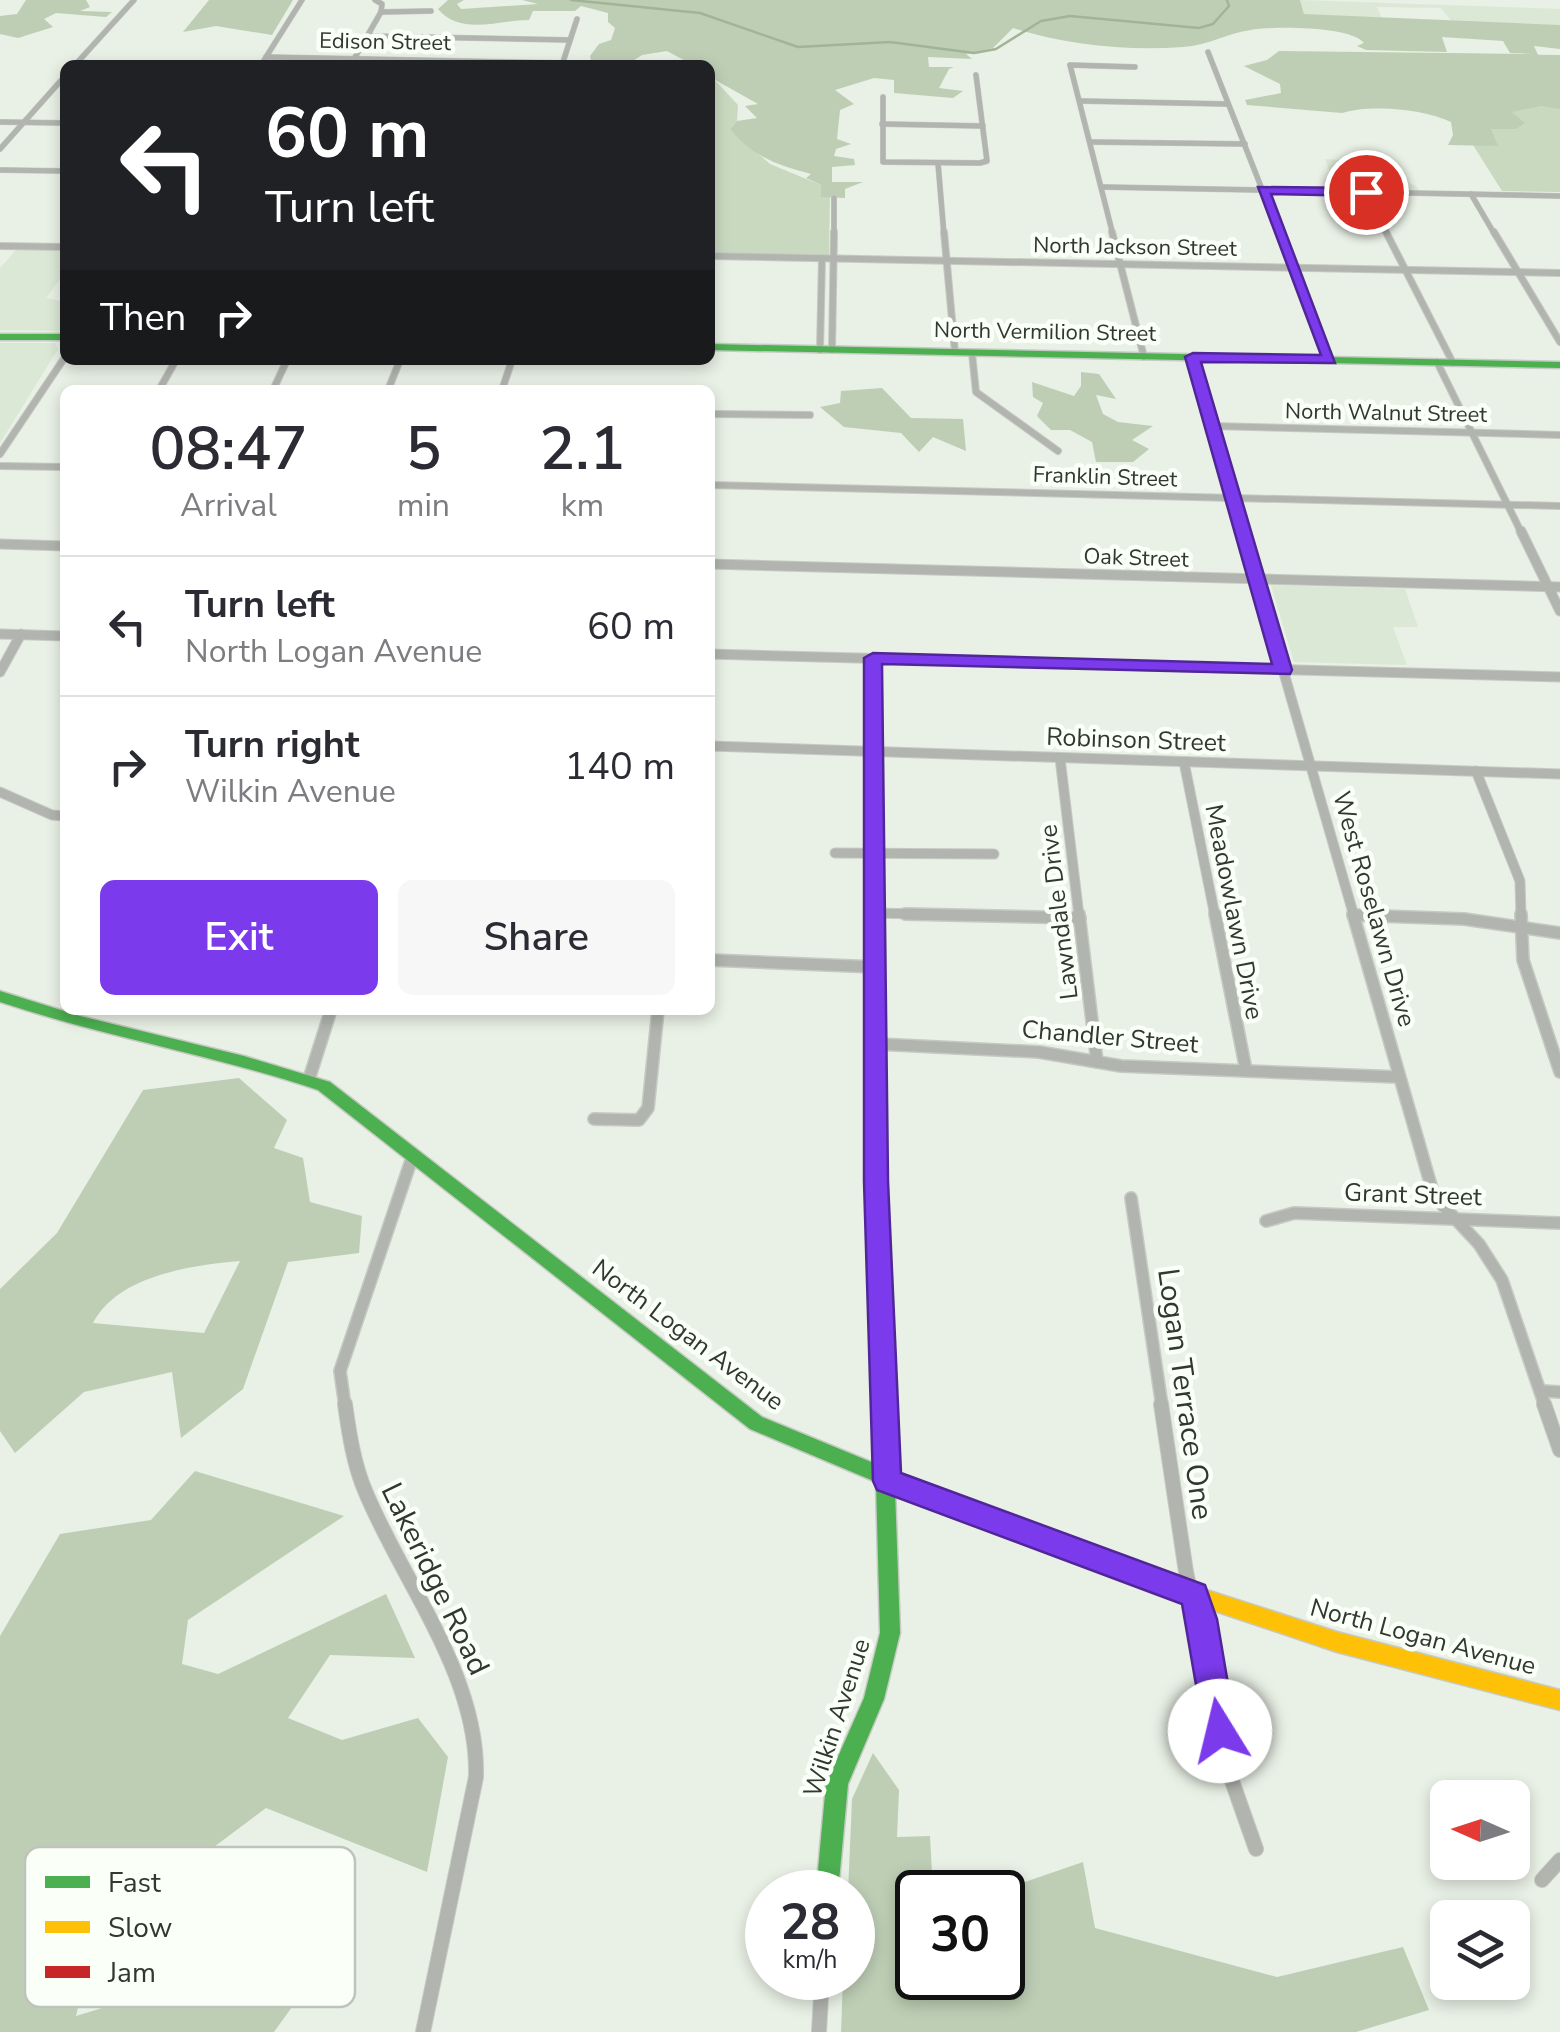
<!DOCTYPE html>
<style>
body{margin:0;font-family:"Nunito Sans",sans-serif;background:#f7f7f7;color:#2b2b33;height:100vh;display:flex;flex-direction:column;font-size:38px;white-space:nowrap}
*{box-sizing:border-box;margin:0}
p{font-size:32px;color:#7c7c81}
.icon{flex:none;width:55px;height:55px;fill:none;stroke:currentColor;stroke-width:2;stroke-linecap:round;stroke-linejoin:round}
.map{position:relative;flex:1;overflow:hidden}
.panel{position:absolute;left:60px;top:385px;width:655px;height:630px;display:flex;flex-direction:column;background:#fff;border-radius:15px;box-shadow:0 5px 15px #0003}
.panel>*{flex:none}
.guide{position:absolute;left:60px;top:60px;width:655px;height:305px;border-radius:15px;box-shadow:0 5px 15px #0003;background:#202124;color:#fff;overflow:hidden}
.needle{width:65px;rotate:273deg}
.fabs{position:absolute;left:1430px;top:1780px;display:grid;gap:20px}
.fabs a{display:grid;place-items:center;width:100px;height:100px;border-radius:15px;background:#fff;box-shadow:0 5px 15px #0003;font-size:50px}
.speed{position:absolute;left:745px;top:1870px;display:flex;gap:20px;font-size:50px;font-weight:700;text-align:center}
.speed>*{display:grid;place-content:center;width:130px;height:130px;border-radius:50%;background:#fff;box-shadow:0 5px 15px #0003;line-height:1}
.speed small{font-size:25px;font-weight:400}
.speed .limit{border:5px solid #111;border-radius:15px;background:#fff;color:#111}
.pin{position:absolute;display:grid;place-items:center;width:85px;height:85px;color:#fff;margin:-42px;border:5px solid #fff;border-radius:50%;box-shadow:0 2px 10px #0007}
.me{position:absolute;width:110px;margin:-55px;rotate:351deg;stroke-linejoin:round;filter:drop-shadow(0 0 8px #0008)}
.turn{display:flex;align-items:center;gap:35px;height:210px;padding:0 40px;font-size:45px}
.turn .icon{width:130px;height:130px;stroke-width:2.5}
.turn b{display:block;font-size:70px;line-height:85px}
.then{display:flex;align-items:center;height:95px;padding:0 40px;background:#0003;gap:20px;font-size:38px}
.eta{display:flex;justify-content:space-evenly;align-items:center;height:170px;text-align:center}
.eta b{font-size:60px;font-weight:600;line-height:70px}
.primary-button{display:flex;gap:20px;margin-top:auto;padding:20px 40px}
.primary-button a{flex:1;height:115px;border-radius:15px;background:#7c3aed;color:#fff;font-size:40px;font-weight:600;line-height:115px;text-align:center}
.primary-button a+a{background:#f7f7f7;color:#2b2b33}
ul{padding:0;list-style:none}
li{display:flex;align-items:center;gap:30px;height:140px;padding:0 40px;border-top:2px solid #e1e1e2}
li div{flex:1}
li b{display:block;font-size:38px}
li em{font-style:normal}
.map>svg:first-child{display:block}
.built{fill:#dbe8d5}
.green{fill:#c9d9c0}
.forest{fill:#beceb5;fill-rule:evenodd}
.lines{fill:none;stroke-linecap:round;stroke-linejoin:round}
.stream{stroke:#a1b497;stroke-width:2.5}
.street-far4-casing{stroke:#c5cac2;stroke-width:6}
.street-far3-casing{stroke:#c5cac2;stroke-width:8}
.street-far2-casing{stroke:#c5cac2;stroke-width:11}
.street-far1-casing{stroke:#c5cac2;stroke-width:14}
.street-casing{stroke:#c5cac2;stroke-width:16}
.fast-casing{stroke:#c5cac2;stroke-width:3}
.slow-casing{stroke:#c5cac2;stroke-width:3}
.jam-casing{stroke:#c5cac2;stroke-width:3}
.street-far4{stroke:#b2b4af;stroke-width:5}
.street-far3{stroke:#b2b4af;stroke-width:6}
.street-far2{stroke:#b2b4af;stroke-width:9}
.street-far1{stroke:#b2b4af;stroke-width:11}
.street{stroke:#b2b4af;stroke-width:14}
.fast{fill:#4caf50;fill-rule:evenodd}
.slow{fill:#ffc107;fill-rule:evenodd}
.jam{fill:#c62828;fill-rule:evenodd}
.route{fill:#7c3aed;stroke:#51269a;stroke-width:2.5}
.labels{text-anchor:middle;dominant-baseline:central;stroke-width:9;stroke-linejoin:round;paint-order:stroke}
.far-street-label{font-size:22px;fill:#323730;stroke:#fafff7}
.street-label{font-size:25px;fill:#323730;stroke:#fafff7}
.near-street-label{font-size:30px;fill:#323730;stroke:#fafff7}
.key{fill:#fafff7;stroke:#bec3bb;stroke-width:2.5}
.key-label{font-size:28px;fill:#323730}
</style>
<div class="map">
<svg width="1560" height="2032" viewBox="0 0 1560 2032">
<rect width="100%" height="100%" fill="#e9f0e5"/>
<g class="built">
<path d="M1300,0L1560,9V25L1453,23L1441,8L1377,7L1382,19L1304,14Z"/>
<path d="M1325,159L1356,161L1416,186L1419,191L1337,189Z"/>
<path d="M17,249H65V272L46,298L65,302V331L0,330V268Z"/>
<path d="M0,343H55L58,349L0,443Z"/>
<path d="M1271,585L1405,589L1418,627H1393L1407,665L1294,662Z"/>
</g>
<g class="green">
<path d="M1415,53L1560,55V192L1502,191Z"/>
<path d="M710,75L738,105L737,121L730,129L770,164L821,185V196L830,197L829,255L710,253Z"/>
</g>
<g class="forest">
<path d="M26,0H86L90,7L80,11L112,12L106,17L56,13L44,19L53,27L18,38L0,34V16L17,14Z"/>
<path d="M209,0H293L272,35L216,26L183,32Z"/>
<path d="M448,0H464L457,4L461,9L538,4L522,0H1300L1304,14L1560,25V49L1534,46L1538,55H1560V109L1541,106L1512,112L1525,123L1516,129H1491L1498,146L1448,145L1453,135L1451,122C1424,109 1371,104 1342,113L1247,105L1245,100L1281,93L1280,84L1244,66L1267,60L1279,51L1536,54L1510,53L1503,41L1442,37L1447,52L1366,50L1357,46L1364,43C1351,26 1272,26 1251,30C1227,33 1207,46 1183,47C1126,51 1067,45 1013,28L993,48L966,54L972,59L928,57L929,67H954L949,69L939,88L963,91L953,98L894,93V80L874,78L835,90L854,104L840,110L837,139L851,144L836,149L834,156L854,159L855,165L832,167V182H863L845,189V198L821,197V185L806,178L811,174C777,165 753,157 730,129L737,121L757,118L745,106L758,104L710,77V65H693L667,51L642,55L627,65H592L590,56L599,44L611,40L615,28L608,22V13L581,6L575,11H533L529,20C498,20 461,36 438,9Z"/>
<path d="M1081,372L1099,374L1116,399L1096,395L1103,414L1118,422L1153,426L1132,440L1149,449L1133,462H1096L1092,442L1070,430H1051L1037,416L1043,403L1033,397L1032,382L1074,396L1081,386Z"/>
<path d="M882,388L911,418L963,419L966,451L933,437L919,452L901,433L844,427L820,407L840,403L841,391Z"/>
<path d="M239,1078L287,1120L274,1148L303,1158L310,1202L362,1216L359,1253L288,1262L243,1389L181,1438L172,1372L84,1392L15,1453L0,1431V1289L57,1233L143,1090ZM240,1261L204,1333L93,1323C117,1276 191,1265 240,1261Z"/>
<path d="M195,1471L344,1516L188,1620L182,1664L218,1674L386,1594L415,1658L330,1655L288,1718L342,1740L418,1718L448,1757L427,1872L266,1808L95,1936L76,2016L145,1995L258,1887L321,1885L292,2007L274,2032H0V1636L60,1534L151,1520Z"/>
<path d="M873,1753L899,1790L897,1837L930,1836L933,1892H918V1978H998L1013,1984L1019,1884L1083,1862L1095,1928L1277,1977L1403,1947L1429,2010L1356,2032H841L843,1978H852V1892H848L852,1799Z"/>
</g>
<g class="lines">
<path class="stream" d="M571,0L700,13L798,47L890,42L974,53L996,49L1041,21L1070,16L1199,28L1213,24L1229,6L1227,0"/>
<defs>
<g id="street-far4">
<path d="M381,12L431,11"/>
<path d="M367,36L570,40"/>
<path d="M1208,52L1280,235"/>
<path d="M266,57L563,63"/>
<path d="M354,59L381,12L382,4L375,0"/>
<path d="M75,65L134,0"/>
<path d="M261,65L302,0"/>
<path d="M562,65L577,19"/>
<path d="M883,97V162L980,163L987,161L976,75"/>
<path d="M1081,101L1227,104"/>
<path d="M0,122L65,123"/>
<path d="M882,124L983,126"/>
<path d="M1091,142L1245,144"/>
<path d="M0,149L65,76"/>
<path d="M938,163L944,235"/>
<path d="M0,170L65,171"/>
<path d="M1102,187L1560,196"/>
<path d="M1366,192L1388,235"/>
<path d="M1471,194L1495,235"/>
<path d="M834,235V198"/>
<path d="M1113,235L1070,65L1135,67"/>
</g>
<g id="street-far3">
<path d="M944,232L955,352"/>
<path d="M1112,232L1144,357"/>
<path d="M1279,232L1330,360"/>
<path d="M1386,232L1453,363"/>
<path d="M1494,232L1560,342"/>
<path d="M0,246L65,247"/>
<path d="M710,256L1560,273"/>
<path d="M820,350L822,258"/>
<path d="M832,350L834,232"/>
<path d="M972,353L976,392L1058,451"/>
<path d="M1193,357L1244,534"/>
<path d="M1437,362L1522,534"/>
<path d="M159,390L176,360"/>
<path d="M273,390L287,360"/>
<path d="M388,390L400,360"/>
<path d="M502,390L512,360"/>
<path d="M710,414L810,415"/>
<path d="M1212,426L1560,435"/>
<path d="M0,454L65,357"/>
<path d="M0,466L65,467"/>
<path d="M710,485L1560,506"/>
</g>
<g id="street-far2">
<path d="M1243,531L1354,916"/>
<path d="M1521,531L1560,611"/>
<path d="M0,544L65,546"/>
<path d="M710,564L1560,587"/>
<path d="M0,634L65,636"/>
<path d="M710,654L1560,677"/>
<path d="M0,672L21,634"/>
<path d="M710,746L1560,774"/>
<path d="M1060,758L1079,916"/>
<path d="M1184,762L1215,916"/>
<path d="M1476,771L1520,881L1521,916"/>
<path d="M0,792L52,815L65,816"/>
<path d="M835,853L994,854"/>
<path d="M875,913L1008,916"/>
<path d="M1353,915L1387,916"/>
</g>
<g id="street-far1">
<path d="M905,914L1080,918"/>
<path d="M1079,914L1097,1062"/>
<path d="M1215,914L1246,1070"/>
<path d="M1353,914L1434,1196L1479,1244L1502,1280L1545,1406"/>
<path d="M1521,914L1523,960L1560,1072"/>
<path d="M1353,915L1464,919L1560,933"/>
<path d="M710,960L876,967"/>
<path d="M877,1044L1039,1052L1121,1066L1398,1077"/>
<path d="M309,1079L331,1010"/>
<path d="M594,1119L639,1120L648,1108L658,1010"/>
<path d="M1131,1198L1162,1406"/>
<path d="M1266,1221L1294,1213L1560,1223"/>
<path d="M1542,1391L1560,1392"/>
<path d="M345,1406L340,1371L413,1155"/>
</g>
<g id="street">
<path d="M345,1404C349,1433 354,1466 366,1493C404,1584 479,1676 476,1777L423,2032"/>
<path d="M1161,1404L1186,1572L1232,1781L1256,1849"/>
<path d="M1544,1404L1560,1450"/>
<path d="M1542,1880L1560,1860"/>
<path d="M819,2032L822,1978"/>
</g>
<g id="fast">
<rect x="0" y="334" width="65" height="6"/>
<path d="M710,344L1560,362V368L710,350Z"/>
<path d="M873,655L879,659L881,793L874,797L867,793V659Z"/>
<path d="M0,991L80,1016L244,1056L330,1082L762,1417L876,1464L868,1148L870,1144H882L884,1148L895,1472L947,1494L949,1500L947,1506L940,1509L895,1490L900,1633L884,1699L848,1784L838,1892H816L826,1784L864,1698L880,1633L876,1482L750,1429L318,1090C214,1055 105,1037 0,1002Z"/>
</g>
<path id="slow" d="M940,1491L1194,1586L1337,1632L1560,1690V1710L1337,1652L1194,1604L933,1506L931,1500L933,1494Z"/>
<path id="jam" d="M874,789L881,793L884,1148L882,1152H870L868,1148L867,793Z"/>
</defs>
<use href="#street-far4" class="street-far4-casing"/>
<use href="#street-far3" class="street-far3-casing"/>
<use href="#street-far2" class="street-far2-casing"/>
<use href="#street-far1" class="street-far1-casing"/>
<use href="#street" class="street-casing"/>
<use href="#fast" class="fast-casing"/>
<use href="#slow" class="slow-casing"/>
<use href="#jam" class="jam-casing"/>
<use href="#street-far4" class="street-far4"/>
<use href="#street-far3" class="street-far3"/>
<use href="#street-far2" class="street-far2"/>
<use href="#street-far1" class="street-far1"/>
<use href="#street" class="street"/>
<use href="#fast" class="fast"/>
<use href="#slow" class="slow"/>
<use href="#jam" class="jam"/>
</g>
<path class="route" d="M1258,187L1366,188L1372,192L1366,196L1271,194L1335,363L1201,362L1292,670L1290,674L882,664L888,1181L901,1473L1205,1585L1217,1619L1236,1731L1231,1742L1220,1747L1209,1742L1204,1731L1182,1604L877,1490L873,1481L864,1181V658L873,653L1272,664L1185,357L1193,353L1321,355Z"/>
<g class="labels">
<g class="far-street-label">
<text transform="translate(385 42) rotate(1)">Edison Street</text>
<text transform="translate(1135 247) rotate(1)">North Jackson Street</text>
<text transform="translate(1045 332) rotate(1)">North Vermilion Street</text>
<text transform="translate(1386 413) rotate(1)">North Walnut Street</text>
<text transform="translate(1105 477) rotate(2)">Franklin Street</text>
<text transform="translate(1136 558) rotate(2)">Oak Street</text>
</g>
<g class="street-label">
<text transform="translate(1136 740) rotate(2)">Robinson Street</text>
<text transform="translate(1374 909) rotate(74)">West Roselawn Drive</text>
<text transform="translate(1059 912) rotate(-97)">Lawndale Drive</text>
<text transform="translate(1234 912) rotate(79)">Meadowlawn Drive</text>
<text transform="translate(1110 1037) rotate(5)">Chandler Street</text>
<text transform="translate(1413 1195) rotate(2)">Grant Street</text>
<text transform="translate(688 1335) rotate(37)">North Logan Avenue</text>
<text transform="translate(1423 1637) rotate(15)">North Logan Avenue</text>
<text transform="translate(837 1718) rotate(-72)">Wilkin Avenue</text>
</g>
<g class="near-street-label">
<text transform="translate(1185 1394) rotate(82)">Logan Terrace One</text>
<text transform="translate(435 1579) rotate(64)">Lakeridge Road</text>
</g>
</g>
<rect x="25" y="1847" width="330" height="160" rx="15" class="key"/>
<rect x="45" y="1876" width="45" height="12" fill="#4caf50"/>
<rect x="45" y="1921" width="45" height="12" fill="#ffc107"/>
<rect x="45" y="1966" width="45" height="12" fill="#c62828"/>
<g class="key-label">
<text x="108" y="1892">Fast</text>
<text x="108" y="1937">Slow</text>
<text x="108" y="1982">Jam</text>
</g>
</svg>
<div class="fabs">
<a><svg class="needle" viewBox="-14 -14 28 28"><path d="M0-13l5 13h-10z" fill="#e53935"/><path d="M0 13l5-13h-10z" fill="#7c7c81"/></svg></a>
<a><svg class="icon" aria-label="layers" viewBox="0 0 24 24"><path d="M12 4l9 5-9 5-9-5zM3 14l9 5 9-5"/></svg></a>
</div>
<div class="speed"><div>28<small>km/h</small></div><div class="limit">30</div></div>
<div class="pin" style="left:1366px;top:192px;background:#d93025"><svg class="icon" aria-label="arrive" viewBox="0 0 24 24"><path d="M6 21V4h12l-3 4 3 4H6"/></svg></div>
<svg class="me" style="left:1220px;top:1731px" viewBox="-20 -20 40 40"><circle r="19" fill="#fff"/><path d="M0-13L10 11 0 6-10 11z" fill="#7c3aed"/></svg>
<div class="guide">
<div class="turn"><svg class="icon" aria-label="left" viewBox="0 0 24 24"><path d="M17 20v-9H6M10 6l-5 5 5 5"/></svg><div><b>60 m</b>Turn left</div></div>
<div class="then">Then<svg class="icon" aria-label="right" viewBox="0 0 24 24"><path d="M7 20v-9h11M14 6l5 5-5 5"/></svg></div>
</div>
<section class="panel">
<div class="eta">
<div><b>08:47</b><p>Arrival</p></div>
<div><b>5</b><p>min</p></div>
<div><b>2.1</b><p>km</p></div>
</div>
<ul>
<li><svg class="icon" aria-label="left" viewBox="0 0 24 24"><path d="M17 20v-9H6M10 6l-5 5 5 5"/></svg><div><b>Turn left</b><p>North Logan Avenue</p></div><em>60 m</em></li>
<li><svg class="icon" aria-label="right" viewBox="0 0 24 24"><path d="M7 20v-9h11M14 6l5 5-5 5"/></svg><div><b>Turn right</b><p>Wilkin Avenue</p></div><em>140 m</em></li>
</ul>
<div class="primary-button"><a>Exit</a><a>Share</a></div>
</section>
</div>
